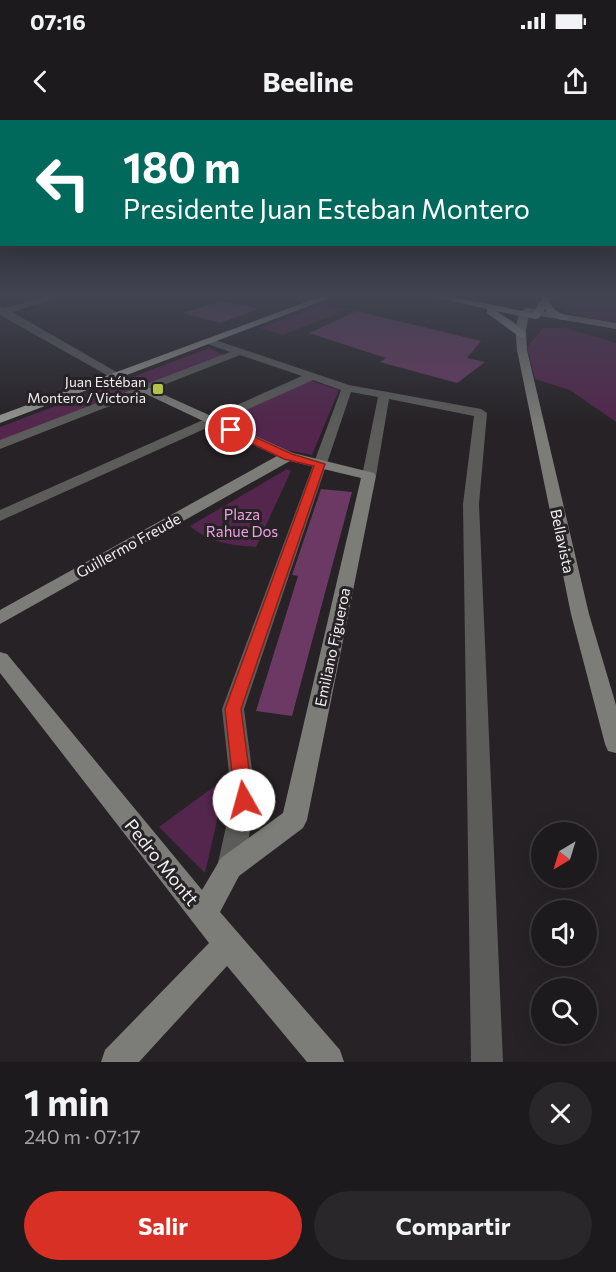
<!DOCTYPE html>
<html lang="es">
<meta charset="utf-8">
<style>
body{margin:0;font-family:Commissioner,sans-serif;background:#292729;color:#f1f3f6;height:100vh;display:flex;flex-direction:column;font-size:22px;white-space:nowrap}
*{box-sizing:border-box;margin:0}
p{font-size:20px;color:#a0a1a3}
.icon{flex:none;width:33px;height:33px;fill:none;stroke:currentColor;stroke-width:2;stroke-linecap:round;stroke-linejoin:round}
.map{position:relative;height:942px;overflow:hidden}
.side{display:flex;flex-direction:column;background:#1c1a1c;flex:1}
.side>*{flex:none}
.guide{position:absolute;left:0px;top:0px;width:616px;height:126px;box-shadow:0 6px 24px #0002,0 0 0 2px #3a383b;background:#00695c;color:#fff;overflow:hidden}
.needle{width:39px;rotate:218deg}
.tools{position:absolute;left:531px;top:702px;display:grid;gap:12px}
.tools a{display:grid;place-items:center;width:66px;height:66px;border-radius:50%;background:#1c1a1c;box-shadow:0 6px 24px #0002,0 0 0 2px #3a383b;font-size:30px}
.pin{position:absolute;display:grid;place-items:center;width:51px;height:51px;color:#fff;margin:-26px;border:3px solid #fff;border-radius:50%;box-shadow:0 2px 6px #0007}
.me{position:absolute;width:66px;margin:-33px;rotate:353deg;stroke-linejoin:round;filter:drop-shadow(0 0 4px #0008)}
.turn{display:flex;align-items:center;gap:21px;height:126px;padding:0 24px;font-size:27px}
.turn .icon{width:78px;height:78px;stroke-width:2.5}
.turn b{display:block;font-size:42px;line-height:51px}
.round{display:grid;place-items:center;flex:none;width:63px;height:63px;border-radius:32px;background:#292729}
.headline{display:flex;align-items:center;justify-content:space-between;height:102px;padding:0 24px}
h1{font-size:36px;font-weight:700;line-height:45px}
.action{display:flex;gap:12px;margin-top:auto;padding:12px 24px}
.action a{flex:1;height:69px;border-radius:36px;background:#d93025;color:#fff;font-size:24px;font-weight:700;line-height:69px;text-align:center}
.action a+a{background:#292729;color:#f1f3f6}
.status{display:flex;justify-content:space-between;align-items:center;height:42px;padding:0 30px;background:#1c1a1c;direction:ltr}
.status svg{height:16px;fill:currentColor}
header{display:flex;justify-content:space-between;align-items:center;height:78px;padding:0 24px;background:#1c1a1c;font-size:27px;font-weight:700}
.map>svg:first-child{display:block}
.green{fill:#54264d}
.building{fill:#6c3964}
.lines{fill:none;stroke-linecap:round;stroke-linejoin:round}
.street{fill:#5c5c5a;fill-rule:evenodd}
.secondary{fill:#7c7d79;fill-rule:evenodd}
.primary{fill:#959691;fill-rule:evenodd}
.route{fill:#d93025;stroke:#8d1f18;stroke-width:1.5}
.poi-dot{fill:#b4c24a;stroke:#262225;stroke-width:2}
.labels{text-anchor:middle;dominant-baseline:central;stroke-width:6;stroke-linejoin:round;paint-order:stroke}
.far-poi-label{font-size:14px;fill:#f2eff1;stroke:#262225;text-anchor:end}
.park-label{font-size:15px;fill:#eea0e1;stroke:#262225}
.street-label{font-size:15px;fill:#f2eff1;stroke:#262225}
.near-street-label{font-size:18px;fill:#f2eff1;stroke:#262225}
</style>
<div class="status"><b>07:16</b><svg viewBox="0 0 49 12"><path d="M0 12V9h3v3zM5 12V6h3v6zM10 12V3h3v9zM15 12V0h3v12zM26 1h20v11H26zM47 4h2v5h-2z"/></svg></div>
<header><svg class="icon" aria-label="back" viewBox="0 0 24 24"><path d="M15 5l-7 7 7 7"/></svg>Beeline<svg class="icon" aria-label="share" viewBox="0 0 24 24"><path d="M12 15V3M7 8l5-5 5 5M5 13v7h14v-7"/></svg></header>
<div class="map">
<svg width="616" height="942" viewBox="0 0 616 942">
<rect width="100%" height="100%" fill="#262225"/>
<g class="green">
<path d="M557,176H616V202C593,199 572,196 552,185Z"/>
<path d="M322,185L349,189L283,215L260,208Z"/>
<path d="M543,208H566L616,223V302L570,270L535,259L527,227Z"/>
<path d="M209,228L224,235L147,265L130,258Z"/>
<path d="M309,260L339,270L312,335L286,330L224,301Z"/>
<path d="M119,262L131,270L0,322V307Z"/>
<path d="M287,349L291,351L256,427C231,425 210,423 190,406Z"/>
<path d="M227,657L205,753L159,707Z"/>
</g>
<g class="building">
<path d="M221,181L259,189L220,203L183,193Z"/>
<path d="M357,191L481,221L467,238L485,242L457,263L380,242L386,238L309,213Z"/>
<path d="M321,369L352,372L292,596L256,591L298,456L292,455Z"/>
</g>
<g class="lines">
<g class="street">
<path d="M48,176H63L12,192L120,254V258H112L0,195V186L5,188Z"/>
<path d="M209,218L349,265L481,289L487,293L479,384L503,942H471L463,384L474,296L389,279L376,356L369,360L362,356L378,277L351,272L244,589L256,680L243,747L239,756L230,760L221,756L217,747L232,680L222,589L341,270L313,260L0,401V390L302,256L240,235L0,329V320L230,232L205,223L204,221Z"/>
</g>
<g class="secondary">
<path d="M526,188L616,203V209L529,194L526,210L527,230L589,494L616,585V633L608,631L605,624L571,494L517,230C516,217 513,195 526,188Z"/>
<path d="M116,253L293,333L374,353L376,356L307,700L303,708L239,756L220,792L340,930L344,942H307L227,846L139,942H101L105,930L209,823L0,553V532L7,534L202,770L221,738L283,693L361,358L290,341L0,504V490L277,336L112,258V254Z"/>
</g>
<g class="primary">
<path d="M322,176H335L0,303V295Z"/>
<path d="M430,176H449L533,193L544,176H553L549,182L555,190L570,198C563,204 550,196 545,189L539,198L536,199L496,191L513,202L525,213V217L521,218L487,193V189Z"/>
</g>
</g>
<linearGradient id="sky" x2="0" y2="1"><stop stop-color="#151314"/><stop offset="0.57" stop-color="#414451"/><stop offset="1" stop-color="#414451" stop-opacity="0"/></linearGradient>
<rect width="616" height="308" fill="url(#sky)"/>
<path class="route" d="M228,308H235L292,334L325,344L241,589L253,680L251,685L244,688L238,685L235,680L225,589L314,346L284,339L228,312Z"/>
<rect class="poi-dot" x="152" y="263" width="12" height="12" rx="3"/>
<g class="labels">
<g class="far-poi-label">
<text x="146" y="261">Juan Estéban<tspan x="146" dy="16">Montero / Victoria</tspan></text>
</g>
<g class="park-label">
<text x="242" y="394">Plaza<tspan x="242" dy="17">Rahue Dos</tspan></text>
</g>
<g class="street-label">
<text transform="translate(563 421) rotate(78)">Bellavista</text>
<text transform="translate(128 425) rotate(-29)">Guillermo Freude</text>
<text transform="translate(332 527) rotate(-78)">Emiliano Figueroa</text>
</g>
<g class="near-street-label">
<text transform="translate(162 742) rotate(51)">Pedro Montt</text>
</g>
</g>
</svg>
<div class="tools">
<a><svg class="needle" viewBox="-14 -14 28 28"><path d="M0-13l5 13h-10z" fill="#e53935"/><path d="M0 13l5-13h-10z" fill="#a0a1a3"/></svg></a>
<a><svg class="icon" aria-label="sound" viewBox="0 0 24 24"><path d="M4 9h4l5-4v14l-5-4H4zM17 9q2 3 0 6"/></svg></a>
<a><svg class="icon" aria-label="search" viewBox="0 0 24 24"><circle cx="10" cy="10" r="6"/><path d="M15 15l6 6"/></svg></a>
</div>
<div class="pin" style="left:231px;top:310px;background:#d93025"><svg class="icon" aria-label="arrive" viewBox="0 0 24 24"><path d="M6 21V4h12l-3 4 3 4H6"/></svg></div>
<svg class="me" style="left:244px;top:680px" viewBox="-20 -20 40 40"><circle r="19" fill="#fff"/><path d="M0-13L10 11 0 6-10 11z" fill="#d93025"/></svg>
<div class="guide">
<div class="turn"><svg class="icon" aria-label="left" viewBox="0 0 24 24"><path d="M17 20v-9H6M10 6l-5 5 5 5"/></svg><div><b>180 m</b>Presidente Juan Esteban Montero</div></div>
</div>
</div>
<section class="side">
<div class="headline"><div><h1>1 min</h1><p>240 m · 07:17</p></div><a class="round"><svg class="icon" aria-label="close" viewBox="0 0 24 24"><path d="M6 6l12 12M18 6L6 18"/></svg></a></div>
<div class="action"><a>Salir</a><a>Compartir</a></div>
</section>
